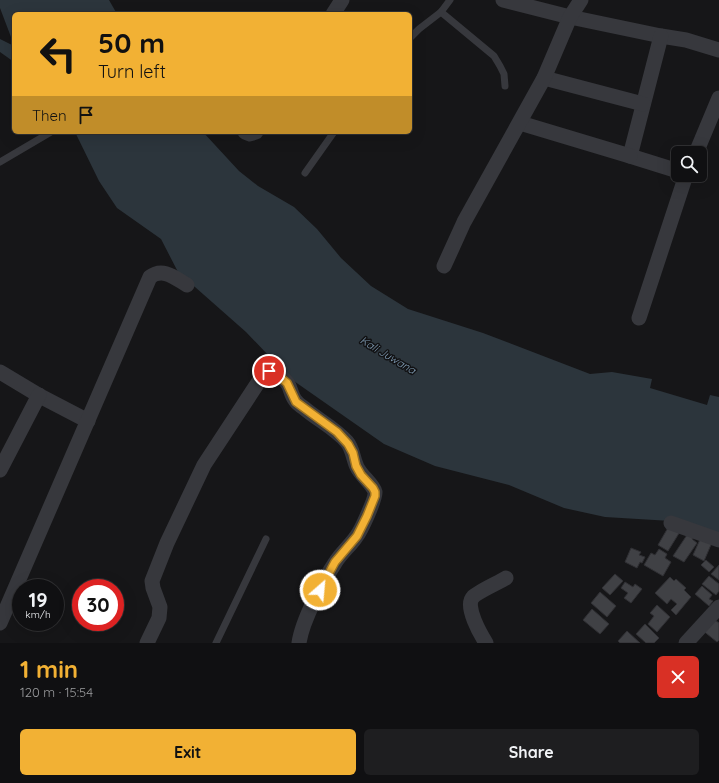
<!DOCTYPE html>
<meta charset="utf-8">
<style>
body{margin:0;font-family:Quicksand,sans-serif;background:#1e1e20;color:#f1f3f6;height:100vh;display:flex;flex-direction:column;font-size:15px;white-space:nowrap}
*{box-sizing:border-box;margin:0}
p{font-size:13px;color:#9c9d9f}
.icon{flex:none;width:22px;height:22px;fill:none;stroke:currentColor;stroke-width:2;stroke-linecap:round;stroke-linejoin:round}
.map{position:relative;height:643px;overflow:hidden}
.drawer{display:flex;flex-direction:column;background:#101012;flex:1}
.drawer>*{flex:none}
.guide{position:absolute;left:12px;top:12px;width:400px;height:122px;border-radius:6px;box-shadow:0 4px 16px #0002,0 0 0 1px #303032;background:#f2b134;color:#111;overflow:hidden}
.fabs{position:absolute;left:671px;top:146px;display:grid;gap:8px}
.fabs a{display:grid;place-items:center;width:36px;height:36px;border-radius:6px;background:#101012;box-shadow:0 4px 16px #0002,0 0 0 1px #303032;font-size:20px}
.speed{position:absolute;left:12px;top:579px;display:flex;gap:8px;font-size:20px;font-weight:700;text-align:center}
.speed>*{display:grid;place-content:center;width:52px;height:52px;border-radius:50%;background:#101012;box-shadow:0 4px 16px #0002,0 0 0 1px #303032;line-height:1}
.speed small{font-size:10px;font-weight:400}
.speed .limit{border:6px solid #d22;background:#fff;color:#111}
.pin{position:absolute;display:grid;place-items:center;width:34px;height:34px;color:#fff;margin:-17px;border:2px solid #fff;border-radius:50%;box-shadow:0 1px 4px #0007}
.me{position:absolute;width:44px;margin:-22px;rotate:27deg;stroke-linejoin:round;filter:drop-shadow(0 0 3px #0008)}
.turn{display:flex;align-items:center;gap:14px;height:84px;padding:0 20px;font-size:18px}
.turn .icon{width:52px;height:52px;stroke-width:2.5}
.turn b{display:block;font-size:28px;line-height:34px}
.then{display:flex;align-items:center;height:38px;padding:0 20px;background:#0003;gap:8px;font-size:15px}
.round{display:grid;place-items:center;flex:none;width:42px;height:42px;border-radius:6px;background:#1e1e20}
.head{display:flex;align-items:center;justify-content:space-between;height:68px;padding:0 20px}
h1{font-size:24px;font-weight:800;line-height:30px;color:#f2b134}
.primary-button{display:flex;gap:8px;margin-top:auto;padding:8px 20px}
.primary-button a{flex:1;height:46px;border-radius:6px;background:#f2b134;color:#111;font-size:16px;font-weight:800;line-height:46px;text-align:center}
.primary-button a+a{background:#1e1e20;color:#f1f3f6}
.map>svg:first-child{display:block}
.water{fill:#2c353c}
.building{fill:#404145;stroke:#303034}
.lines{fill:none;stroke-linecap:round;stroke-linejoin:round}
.lane{stroke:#37383d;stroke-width:7}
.street{stroke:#37383d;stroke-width:15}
.route-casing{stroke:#9d7322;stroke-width:10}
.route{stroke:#f2b134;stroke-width:7}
.labels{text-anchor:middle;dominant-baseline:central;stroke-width:3;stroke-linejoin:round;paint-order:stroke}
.water-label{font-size:11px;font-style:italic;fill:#7f9bb3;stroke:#111113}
</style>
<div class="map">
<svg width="719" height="643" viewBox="0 0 719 643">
<rect width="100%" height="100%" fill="#161618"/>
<g class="water">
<path d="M0,0H109L117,14H14V45L0,8Z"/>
<path d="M0,39L14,46V62L0,52Z"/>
<path d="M75,132H203L239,171L258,186L294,207L317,229L341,258L371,286L408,309L483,333L590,374L612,372L652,379L650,388L707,405L710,395L719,397V536L671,521L605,517L564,508L509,485L435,466L384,444L291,379L246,332L178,272L161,239L117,208L99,181Z"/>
</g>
<g class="building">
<path d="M669,526L681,530L668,551L658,545Z"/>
<path d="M689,532L694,535L692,539L697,543L684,562L673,556Z"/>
<path d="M702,535L713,540L704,561L693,555Z"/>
<path d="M631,548L641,552L639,555L645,557L642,563L640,562L637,568L625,562Z"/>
<path d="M659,549L667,554L665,558L671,562L663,576L644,565L651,553L655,555Z"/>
<path d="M706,560L714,567L709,572L701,565Z"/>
<path d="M719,565V580L711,574Z"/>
<path d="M615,574L623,581L610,595L602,588Z"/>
<path d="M709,576L719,584V591L716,595L702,584Z"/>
<path d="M670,577L674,581L676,579L686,588L684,590L691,597L676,615L671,610L677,604L671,599L667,604L655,593Z"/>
<path d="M625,582L633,587L635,584L642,589L631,603L624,598L628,593L621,588Z"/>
<path d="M702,586L712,595L709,599L713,601L709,606L695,594Z"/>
<path d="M600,592L616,606L607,617L591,603Z"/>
<path d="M657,605L670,617L657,632L648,624L654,616L650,613Z"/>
<path d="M592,609L609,624L600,634L583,620Z"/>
<path d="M711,617L719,623V640L717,642L701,629Z"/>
<path d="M645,624L659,638L654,643H646L636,634Z"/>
<path d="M627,631L640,643H620L618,641Z"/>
</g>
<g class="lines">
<g class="lane">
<path d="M441,12L494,56L500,66L504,74L505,86"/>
<path d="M410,38L419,29L441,12L450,0"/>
<path d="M0,162L51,132"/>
<path d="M305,173L334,132"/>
<path d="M216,643L266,539"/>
</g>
<g class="street">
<path d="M503,0L570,17L661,36L686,40L719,50"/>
<path d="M333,14L342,0"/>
<path d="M661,36L630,156L678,171"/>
<path d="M544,78L643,104"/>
<path d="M520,123L630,156"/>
<path d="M245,132L250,134L256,132"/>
<path d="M696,153L719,98"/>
<path d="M444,266L464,222L544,78L570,17L581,0"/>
<path d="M639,318L686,175"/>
<path d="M0,372L40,396L88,421"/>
<path d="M0,470L39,395"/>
<path d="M671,523L719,540"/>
<path d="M0,623L150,277C163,267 175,278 187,285"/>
<path d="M147,643L159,618L160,607L153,588L152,581L167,543L204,465L265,372C273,370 285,378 289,386C291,391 292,396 295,400C297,403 301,406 304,408C318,420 335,428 347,442C353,449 353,459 357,467C361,476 373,484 375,492C376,498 361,531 356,537C350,546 341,553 335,563C323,581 302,621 299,643"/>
<path d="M486,643C481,635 464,606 473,597C477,592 500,582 506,578"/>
<path d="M686,643L719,607"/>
</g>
</g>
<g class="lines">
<defs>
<path id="route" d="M269,371L274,372L287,383L296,402L337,432L348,444L353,453L356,466L361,475L373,488L375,492V496L367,516L357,536L335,562L320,590"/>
</defs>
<use href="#route" class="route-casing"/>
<use href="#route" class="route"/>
</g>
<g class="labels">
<g class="water-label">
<text transform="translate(388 355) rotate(31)">Kali Juwana</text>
</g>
</g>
</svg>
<div class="fabs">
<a><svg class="icon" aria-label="search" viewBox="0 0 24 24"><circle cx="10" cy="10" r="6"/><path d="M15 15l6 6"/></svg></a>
</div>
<div class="speed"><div>19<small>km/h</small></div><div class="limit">30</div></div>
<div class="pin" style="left:269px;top:371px;background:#d93025"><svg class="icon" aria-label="arrive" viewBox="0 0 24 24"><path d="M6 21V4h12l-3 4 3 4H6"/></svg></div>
<svg class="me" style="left:320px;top:590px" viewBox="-20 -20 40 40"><circle r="17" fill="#f2b134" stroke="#fff" stroke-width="3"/><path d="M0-11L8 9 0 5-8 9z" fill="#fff"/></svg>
<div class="guide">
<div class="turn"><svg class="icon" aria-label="left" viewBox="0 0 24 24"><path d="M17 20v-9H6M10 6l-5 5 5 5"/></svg><div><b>50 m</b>Turn left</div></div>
<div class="then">Then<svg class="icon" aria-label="arrive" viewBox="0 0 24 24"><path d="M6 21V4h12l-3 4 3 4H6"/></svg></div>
</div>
</div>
<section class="drawer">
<div class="head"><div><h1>1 min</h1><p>120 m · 15:54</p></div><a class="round" style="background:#d93025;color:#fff"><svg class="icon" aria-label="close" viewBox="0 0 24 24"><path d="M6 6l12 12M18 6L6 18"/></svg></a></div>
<div class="primary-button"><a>Exit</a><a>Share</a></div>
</section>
